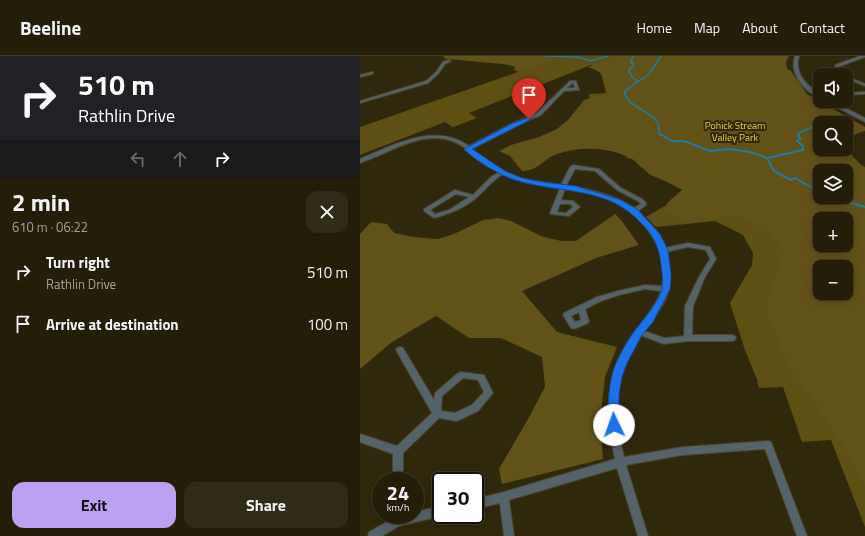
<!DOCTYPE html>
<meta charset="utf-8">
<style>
body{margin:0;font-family:"Titillium Web",sans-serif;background:#302b16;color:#f1f3f6;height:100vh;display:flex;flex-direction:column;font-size:15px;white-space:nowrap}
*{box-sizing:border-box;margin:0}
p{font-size:13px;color:#a3a29c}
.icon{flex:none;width:22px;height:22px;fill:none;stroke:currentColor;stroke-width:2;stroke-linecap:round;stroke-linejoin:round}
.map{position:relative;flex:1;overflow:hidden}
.panel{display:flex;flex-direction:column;background:#241e08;width:360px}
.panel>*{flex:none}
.banner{background:#202124;color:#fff;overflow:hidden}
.fabs{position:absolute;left:453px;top:12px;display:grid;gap:8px}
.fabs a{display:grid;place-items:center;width:40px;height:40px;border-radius:8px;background:#241e08;box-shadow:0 2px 10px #0003,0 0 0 1px #413c29;font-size:20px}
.speed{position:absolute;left:12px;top:416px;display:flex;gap:8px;font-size:20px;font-weight:700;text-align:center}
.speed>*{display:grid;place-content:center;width:52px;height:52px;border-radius:50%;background:#241e08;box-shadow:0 2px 10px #0003,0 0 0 1px #413c29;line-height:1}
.speed small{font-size:10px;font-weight:400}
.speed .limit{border:2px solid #111;border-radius:6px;background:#fff;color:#111}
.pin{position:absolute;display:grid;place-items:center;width:34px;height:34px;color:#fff;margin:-41px -17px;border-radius:50% 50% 50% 0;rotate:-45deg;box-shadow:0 0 4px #0007}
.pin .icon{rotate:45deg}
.me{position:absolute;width:44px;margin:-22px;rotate:357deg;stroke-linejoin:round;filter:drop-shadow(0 0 3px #0008)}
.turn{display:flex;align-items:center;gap:14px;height:84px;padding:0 12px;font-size:18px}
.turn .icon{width:52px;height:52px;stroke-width:2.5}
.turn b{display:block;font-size:28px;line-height:34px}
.lanes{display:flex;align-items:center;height:38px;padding:0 12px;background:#0003;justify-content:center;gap:20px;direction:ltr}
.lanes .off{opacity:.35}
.round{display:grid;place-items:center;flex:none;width:42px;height:42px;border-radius:12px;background:#302b16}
.head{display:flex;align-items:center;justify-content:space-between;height:68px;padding:0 12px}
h1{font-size:24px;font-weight:700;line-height:30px}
.action{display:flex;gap:8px;margin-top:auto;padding:8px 12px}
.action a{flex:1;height:46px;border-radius:12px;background:#bca0f2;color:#111;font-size:16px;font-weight:700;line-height:46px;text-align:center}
.action a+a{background:#302b16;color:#f1f3f6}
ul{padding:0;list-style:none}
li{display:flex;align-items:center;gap:12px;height:52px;padding:0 12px}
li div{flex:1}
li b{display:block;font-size:15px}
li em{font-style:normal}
header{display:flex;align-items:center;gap:24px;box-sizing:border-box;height:56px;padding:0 20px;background:#241e08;border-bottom:1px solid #413c29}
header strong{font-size:19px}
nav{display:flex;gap:22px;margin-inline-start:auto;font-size:14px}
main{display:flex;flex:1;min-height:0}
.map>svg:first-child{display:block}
.green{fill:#604f12;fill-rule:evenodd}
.forest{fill:#625218;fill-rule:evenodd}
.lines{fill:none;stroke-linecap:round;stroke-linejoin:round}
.stream-far1{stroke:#1d7da4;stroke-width:1.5}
.stream{stroke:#1d7da4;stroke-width:2}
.minor-casing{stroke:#4b4428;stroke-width:2}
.tertiary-casing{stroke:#4b4428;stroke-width:2}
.minor{fill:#546269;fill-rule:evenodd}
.tertiary{fill:#546269;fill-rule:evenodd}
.route{fill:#1a73e8;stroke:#114b97}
.labels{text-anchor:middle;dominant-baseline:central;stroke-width:4;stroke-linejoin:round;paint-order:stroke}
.far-park-label{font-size:10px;fill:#f9d140;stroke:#30280a}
</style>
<header>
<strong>Beeline</strong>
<nav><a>Home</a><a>Map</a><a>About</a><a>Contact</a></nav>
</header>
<main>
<section class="panel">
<div class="banner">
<div class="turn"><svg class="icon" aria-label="right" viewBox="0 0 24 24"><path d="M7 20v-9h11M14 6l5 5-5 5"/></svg><div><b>510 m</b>Rathlin Drive</div></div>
<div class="lanes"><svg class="icon off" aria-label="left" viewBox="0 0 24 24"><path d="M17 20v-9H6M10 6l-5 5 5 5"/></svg><svg class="icon off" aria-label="ahead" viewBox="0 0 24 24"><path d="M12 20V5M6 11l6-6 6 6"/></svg><svg class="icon" aria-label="right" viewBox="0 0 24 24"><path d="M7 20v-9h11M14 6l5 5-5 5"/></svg></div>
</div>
<div class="head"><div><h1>2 min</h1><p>610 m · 06:22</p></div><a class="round"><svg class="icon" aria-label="close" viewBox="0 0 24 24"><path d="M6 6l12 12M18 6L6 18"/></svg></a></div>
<ul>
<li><svg class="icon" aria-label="right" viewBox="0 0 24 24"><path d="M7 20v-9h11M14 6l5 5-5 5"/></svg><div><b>Turn right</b><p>Rathlin Drive</p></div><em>510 m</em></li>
<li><svg class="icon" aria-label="arrive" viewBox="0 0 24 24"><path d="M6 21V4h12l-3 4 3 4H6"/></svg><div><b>Arrive at destination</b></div><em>100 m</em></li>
</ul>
<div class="action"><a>Exit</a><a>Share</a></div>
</section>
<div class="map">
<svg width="505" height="480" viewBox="0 0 505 480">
<rect width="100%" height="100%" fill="#30280a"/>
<path class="green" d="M150,0H426L425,12L448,40L505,74L486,83V67H460V93H486L500,108L505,111V471L471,384L442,386L423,331L399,332L397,326H398L385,294L370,247L392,209L393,197L383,179L355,165L296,171L286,161L330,135L290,119L273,103L267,102L260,91L238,88L229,38L246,37L240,13L231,9L109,57L117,62L93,71L85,66L0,99V71L158,16L153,13L167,8ZM460,115H486V141H460ZM460,163H486V189H460ZM460,211H486V237H460Z"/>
<g class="forest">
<path d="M82,0H204L159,15L153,10L143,8L87,3Z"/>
<path d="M257,0H429L426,6L427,13L431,15L447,38L505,71V75L495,78L486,83V67H460V93H472L477,100L505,112V427L459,351L437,323L426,303L409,263L407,255L409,240L423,202V195L410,178L378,160L361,161L334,167L318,162L305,154L307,147L322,134C308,126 294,120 281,111C278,109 276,105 272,103C250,91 221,90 197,98C182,103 181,114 162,115L150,100L139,95L151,89L179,81L197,73L208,64L224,44L246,37C247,20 244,17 228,11ZM460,115H486V141H460ZM460,163H486V189H460ZM460,211H486V237H460Z"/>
<path d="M255,158L261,164L279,189L236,202L162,235L197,276L257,291L245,321L240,365L243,403L142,428L139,413L168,363L185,331L182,301L141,282H109L76,260L32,286L0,313V178L11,166L27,168L34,177L53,181L78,183L94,178L123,164L138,162L151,165L181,180L201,185H216Z"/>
</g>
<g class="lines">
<g class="stream-far1">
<path d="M185,0L218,1L231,5L248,0"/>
<path d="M273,0L271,6L274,9L269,14L272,21L277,25"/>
<path d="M301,0C298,4 290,18 288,19C280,25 271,29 264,36C270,56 302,54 299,78L302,79"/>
<path d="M465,67L489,61"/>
<path d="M439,79L438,77L460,68"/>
</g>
<g class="stream">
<path d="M300,78L312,85H324L350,95L369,93L390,96L407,102L414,115L431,124L435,122L460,136"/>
<path d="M407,102L443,94V90L437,85L440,83L438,78"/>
<path d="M472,141L505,151"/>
</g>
<defs>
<g id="minor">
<path d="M500,0H505V1L478,11L482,19H478L475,9Z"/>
<path d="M89,4L91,5L85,8L78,18L68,27L0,47V45L66,25L76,16L83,6Z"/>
<path d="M12,16H13V18L0,21V19Z"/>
<path d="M486,20L505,28V30L486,22Z"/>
<path d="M210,25H216L219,34L204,35L181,59L155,70L112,93C126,104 143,116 160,122C173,126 187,127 201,129L210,111L213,109L239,113L261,132L282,143L286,147V149L278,155L295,174L305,192L328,187L350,191L356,203L345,221L333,250L332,279H372L375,280L376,282L375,284L372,285H328L304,288L280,279C253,320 253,355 264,401L323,391L408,385L411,386L447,480H437L405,393L323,399L266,409L288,480H278L257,412L149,444L154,480H144L140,447L115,453V443L144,436L255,403C245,358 244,322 271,282C281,266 295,253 301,235L285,233L259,239L241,245L225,253L229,265L228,267L214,273L211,272L203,259L204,257L237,241L258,235L285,229L302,230C306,206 298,183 281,166C274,159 269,153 261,148C244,139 224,136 205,133L201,144L213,145L220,151L209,160L191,158L190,157L200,132L163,126L143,118C133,124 126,133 117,141C105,152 89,158 74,162L64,155V153L93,135L95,134L113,139L131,121L139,116L108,94H105V92C71,67 33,96 0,107V103C33,89 75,66 109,90L151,68L177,57ZM212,27H213L215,32H207ZM215,113L235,115L257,134L278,145L281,148L274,152C254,138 230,133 206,130ZM96,138L109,141L89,154L75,158L70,154ZM200,148H210L213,151L206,157L197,156ZM328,191L346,194L350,203L339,221L325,250L324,280L304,282L284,275C293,262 306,248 309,233C312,222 309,206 306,196ZM219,256L221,264L215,266L211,260Z"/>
<path d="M505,36V38L486,39V37Z"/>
<path d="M40,291L43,292L74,344L75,337L98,317L101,316L124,319L133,337L118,355L99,364L96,365L79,362L43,397V425H33V398L0,386V378L37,390L72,357L36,294L37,292ZM103,322L118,324L124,336L112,349L95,357L81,355L82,340Z"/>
<path d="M81,450V459H83L81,460L39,470L22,480H8L9,476L37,460L55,459V456Z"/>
</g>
<g id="tertiary">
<path d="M435,0H439C434,17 446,29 460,38V42C444,35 429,18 435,0Z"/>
<path d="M465,45H472L505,62V66Z"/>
</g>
</defs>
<use href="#minor" class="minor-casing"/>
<use href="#tertiary" class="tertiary-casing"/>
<use href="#minor" class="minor"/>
<use href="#tertiary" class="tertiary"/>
</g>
<path class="route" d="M167,62L172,63L112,93L145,115L162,122L183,126L216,130L261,144L277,153L300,178L308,194L311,218L310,233L293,266L282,279L267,307L262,321L259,338V369L258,373L254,374L249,373L248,369C248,348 248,327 256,307C261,296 269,282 276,273C284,263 300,244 302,232C303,224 302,215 301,208C299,191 294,180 282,168C248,130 203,138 159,125C144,122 114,104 104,93L151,68Z"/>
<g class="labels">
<g class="far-park-label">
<text x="375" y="69">Pohick Stream<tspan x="375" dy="12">Valley Park</tspan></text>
</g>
</g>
</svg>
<div class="fabs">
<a><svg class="icon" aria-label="sound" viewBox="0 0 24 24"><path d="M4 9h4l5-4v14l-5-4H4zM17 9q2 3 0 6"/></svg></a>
<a><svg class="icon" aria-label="search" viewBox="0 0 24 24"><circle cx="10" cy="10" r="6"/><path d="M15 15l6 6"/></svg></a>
<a><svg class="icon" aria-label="layers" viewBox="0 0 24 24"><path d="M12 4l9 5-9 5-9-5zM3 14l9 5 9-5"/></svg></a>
<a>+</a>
<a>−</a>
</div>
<div class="speed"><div>24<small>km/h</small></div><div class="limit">30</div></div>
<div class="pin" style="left:169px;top:63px;background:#d93025"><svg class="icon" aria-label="arrive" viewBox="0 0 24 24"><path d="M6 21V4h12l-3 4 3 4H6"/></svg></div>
<svg class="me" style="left:254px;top:369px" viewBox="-20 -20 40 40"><circle r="19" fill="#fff"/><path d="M0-13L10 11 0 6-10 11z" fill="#1a73e8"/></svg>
</div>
</main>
